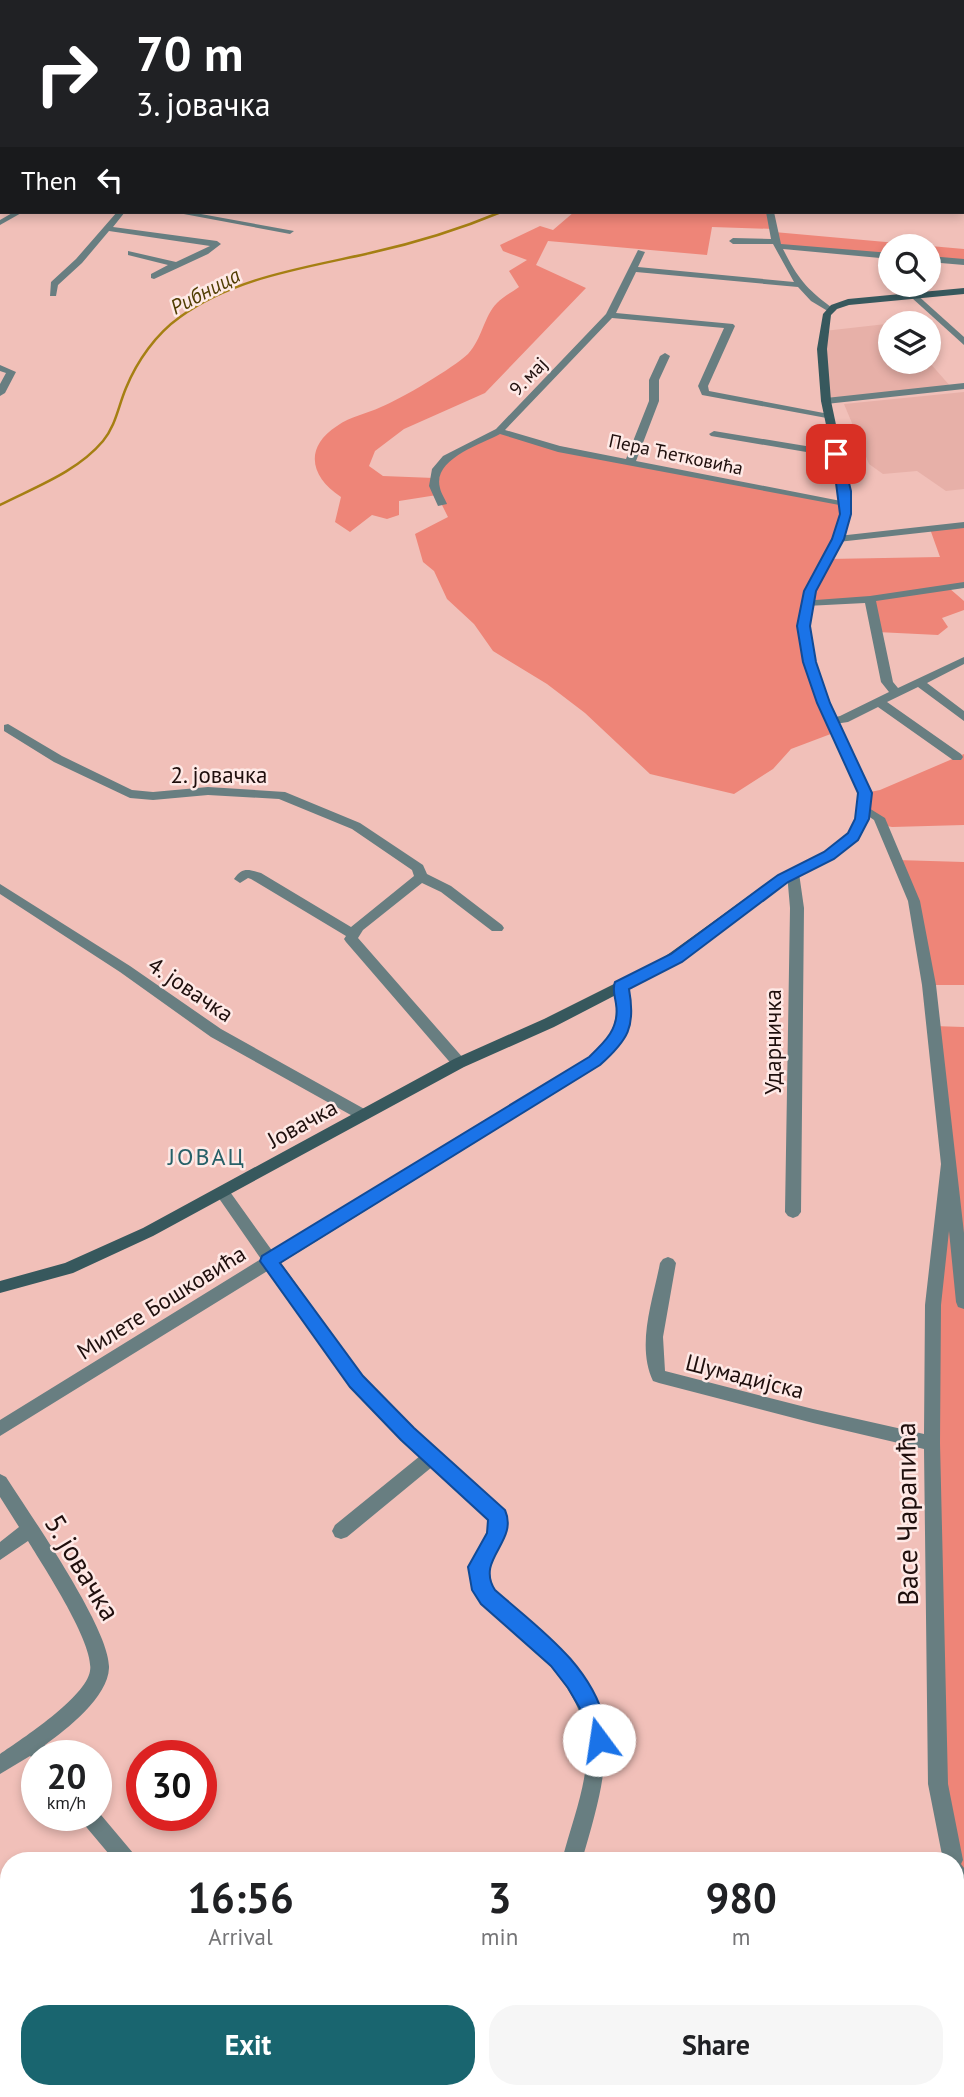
<!DOCTYPE html>
<meta charset="utf-8">
<style>
body{margin:0;font-family:"PT Sans",sans-serif;background:#f6f6f6;color:#202124;height:100vh;display:flex;flex-direction:column;font-size:26px;white-space:nowrap}
*{box-sizing:border-box;margin:0}
p{font-size:23px;color:#757577}
.icon{flex:none;width:38px;height:38px;fill:none;stroke:currentColor;stroke-width:2;stroke-linecap:round;stroke-linejoin:round}
.map{position:relative;flex:1;overflow:hidden}
.side{position:absolute;left:0px;top:1852px;width:964px;height:247px;display:flex;flex-direction:column;background:#fff;border-radius:28px 28px 0 0;box-shadow:0 4px 10px #0003}
.side>*{flex:none}
.guide{position:absolute;left:0px;top:0px;width:964px;height:214px;box-shadow:0 4px 10px #0003;background:#202124;color:#fff;overflow:hidden}
.controls{position:absolute;left:878px;top:234px;display:grid;gap:14px}
.controls a{display:grid;place-items:center;width:63px;height:63px;border-radius:50%;background:#fff;box-shadow:0 4px 10px #0003;font-size:35px}
.speed{position:absolute;left:21px;top:1740px;display:flex;gap:14px;font-size:35px;font-weight:700;text-align:center}
.speed>*{display:grid;place-content:center;width:91px;height:91px;border-radius:50%;background:#fff;box-shadow:0 4px 10px #0003;line-height:1}
.speed small{font-size:18px;font-weight:400}
.speed .limit{border:10px solid #d22;background:#fff;color:#111}
.pin{position:absolute;display:grid;place-items:center;width:60px;height:60px;color:#fff;margin:-30px;border-radius:14px;box-shadow:0 4px 10px #0006}
.me{position:absolute;width:77px;margin:-38px;rotate:346deg;stroke-linejoin:round;filter:drop-shadow(0 0 5px #0008)}
.turn{display:flex;align-items:center;gap:24px;height:147px;padding:0 21px;font-size:32px}
.turn .icon{width:91px;height:91px;stroke-width:2.5}
.turn b{display:block;font-size:49px;line-height:60px}
.then{display:flex;align-items:center;height:66px;padding:0 21px;background:#0003;gap:14px;font-size:26px}
.eta{display:flex;justify-content:space-evenly;align-items:center;height:119px;text-align:center}
.eta b{font-size:42px;font-weight:700;line-height:49px}
.button{display:flex;gap:14px;margin-top:auto;padding:14px 21px}
.button a{flex:1;height:80px;border-radius:28px;background:#19656f;color:#fff;font-size:28px;font-weight:700;line-height:80px;text-align:center}
.button a+a{background:#f6f6f6;color:#202124}
.map>svg:first-child{display:block}
.built{fill:#e7b0a8}
.green{fill:#ee8578}
.lines{fill:none;stroke-linecap:round;stroke-linejoin:round}
.stream{stroke:#a57f13;stroke-width:2.5}
.street{fill:#687e81;fill-rule:evenodd}
.secondary{fill:#37585d;fill-rule:evenodd}
.route{fill:#1a73e8;stroke:#114b97;stroke-width:2}
.labels{text-anchor:middle;dominant-baseline:central;stroke-width:5;stroke-linejoin:round;paint-order:stroke}
.far-street-label{font-size:19px;fill:#1f0f0d;stroke:#fee9e6}
.far-water-label{font-size:21px;font-style:italic;fill:#513e04;stroke:#fee9e6}
.street-label{font-size:23px;fill:#1f0f0d;stroke:#fee9e6}
.neighbourhood-label{font-size:24px;letter-spacing:2px;fill:#276068;stroke:#fee9e6}
.near-street-label{font-size:28px;fill:#1f0f0d;stroke:#fee9e6}
</style>
<div class="map">
<svg width="964" height="2097" viewBox="0 0 964 2097">
<rect width="100%" height="100%" fill="#f1c0b9"/>
<g class="built">
<path d="M895,323L891,324V362H929L951,387L826,401L824,331Z"/>
<path d="M964,392V489L946,491L917,471L883,474L869,464L844,404Z"/>
</g>
<g class="green">
<path d="M707,0H964V108L962,2H703Z"/>
<path d="M574,212H770L774,229L712,227L707,255L548,241L536,265L586,288L485,393L404,429L375,451L369,466L383,476L434,478L441,464L499,431L514,437L846,505L828,559L940,557L930,529L964,525V585L949,588L964,601V610L942,618L948,627L938,635L877,632L870,599L806,603L804,626L836,732L791,749L773,769L734,794L650,774L585,713L547,684L493,651L474,624L447,599L434,571L423,562L415,534L448,517L437,495L399,501V515L387,519L372,515L350,532L335,522L341,497C311,478 303,448 337,426C351,416 366,414 381,407C401,399 453,368 468,354C482,339 484,316 497,303C503,297 512,292 519,287L509,271L527,260L503,251L500,245L540,226L553,230Z"/>
<path d="M774,232L964,249V262L929,259V247H891V256L778,246Z"/>
<path d="M964,754V825L892,827L882,825L864,809L865,793L880,790Z"/>
<path d="M897,860L964,862V985H929L914,901Z"/>
<path d="M933,1026L964,1027V1915L938,1784L932,1443L948,1166Z"/>
</g>
<g class="lines">
<g class="stream">
<path d="M703,2L707,0"/>
<path d="M0,505C35,487 77,472 103,441C116,425 118,407 126,388C137,361 156,334 180,317C235,277 305,268 370,253C415,243 458,230 501,212"/>
</g>
<g class="street">
<path d="M112,0L132,2H114Z"/>
<path d="M146,0H154L145,2Z"/>
<path d="M463,0H470L471,2H464Z"/>
<path d="M645,0H653L644,2Z"/>
<rect x="0" y="5" width="2" height="4"/>
<rect x="0" y="49" width="2" height="4"/>
<rect x="0" y="104" width="2" height="4"/>
<rect x="962" y="132" width="2" height="4"/>
<path d="M962,208H964V213L959,212H962Z"/>
<path d="M14,212H23L0,225V220Z"/>
<path d="M117,212H125L113,227L217,241L221,244L208,254L154,279L151,278V274L168,265L128,255V251L176,262L210,246L109,231L82,263L58,285L56,296H50L51,282L76,259Z"/>
<path d="M173,212H190L294,231L290,234Z"/>
<path d="M766,212H774L781,244L891,253V259L783,249C799,281 808,290 835,310L831,313L811,301L798,287L636,272L616,313L733,324L735,326L708,386L709,391L829,414L834,417L832,419L702,395L698,386L724,328L612,318L505,430L560,446L626,459L649,401V380L660,356L665,353L670,356L659,380V401L636,461L846,502L851,505L850,507L558,452L500,434C480,445 432,459 440,488C441,493 445,499 447,504L438,506L429,486L432,469L443,456L496,429L606,314L638,250L645,252L638,267L794,282L773,244H733L729,241L733,238L771,239Z"/>
<path d="M929,256L964,259V265L929,262Z"/>
<path d="M915,293L964,337V345L912,298V294Z"/>
<path d="M0,365L16,372L5,393L0,396V384L6,373L0,371Z"/>
<path d="M964,383V389L826,404L821,401L826,398Z"/>
<path d="M714,431L836,451L841,454L836,457L711,436L709,434Z"/>
<path d="M964,522V528L838,542L833,539L838,536Z"/>
<path d="M964,582V588L876,601L893,682L898,688L964,657V664L927,683L964,711V721L918,687L887,702L961,754L963,757L961,760H953L878,707L848,722L828,725V719L840,716L889,692L881,682L865,603L806,606L801,603L802,601L870,596Z"/>
<path d="M8,724L62,756L132,790L153,792L208,787L285,792L360,823L423,865L427,874L451,886L502,925L504,928L502,931H492L441,892L422,883L363,930L358,938L464,1059L466,1063L464,1067H454L346,942L344,939L346,936L251,879L248,878L240,883L234,879C242,867 248,869 261,873L351,927L414,876L412,870L352,829L279,799L208,795L153,800L130,798L54,762L4,731V725Z"/>
<path d="M864,805L885,818L920,901L936,985L964,1233V1309L958,1307L956,1302L949,1231L941,1305L940,1443L948,1784L963,1860L961,1864L964,1868V1925L957,1922L956,1919V1860H943L928,1784L924,1449L813,1423L659,1383L653,1381C636,1345 653,1300 660,1263L663,1259L668,1257L673,1259L676,1263L663,1337L665,1371L813,1409L924,1434L925,1305L941,1164L922,985L908,901L874,820L858,809Z"/>
<path d="M793,869L799,873L804,908L801,1212L798,1216L793,1218L788,1216L785,1212L790,908L787,873Z"/>
<path d="M0,884L130,966L221,1029L368,1111L370,1115L368,1119H358L211,1037L120,972L0,894Z"/>
<path d="M621,981L628,986C633,1023 627,1039 600,1065L281,1263L362,1376L413,1429L504,1510C516,1536 480,1556 488,1581C493,1598 518,1609 530,1621C623,1704 615,1749 582,1860H562C581,1789 609,1738 556,1673C543,1657 527,1640 511,1627C494,1614 474,1602 470,1579C466,1557 489,1541 489,1519L432,1467L347,1537L341,1539L335,1537L332,1531L335,1525L420,1456L350,1386L269,1270L0,1436V1420L261,1259L218,1197L216,1193L218,1189H228L273,1252L590,1057C616,1033 619,1020 614,986Z"/>
<path d="M0,1474L6,1477C29,1513 111,1630 109,1668C108,1697 67,1729 45,1745L51,1755H37V1762L30,1756L0,1774V1754C22,1739 86,1697 90,1671C95,1644 43,1566 28,1541L0,1560V1542L19,1527L0,1497Z"/>
<path d="M96,1809L133,1853L136,1860H114L82,1822L79,1815H96Z"/>
<path d="M304,2090H329L332,2097H307Z"/>
</g>
<g class="secondary">
<path d="M738,0H745L746,2H739Z"/>
<rect x="962" y="197" width="2" height="5"/>
<path d="M964,288V294L849,305L837,309L831,315L827,349L831,401L850,491V514L843,539L815,591L810,623L815,662L829,703L871,793L868,819L857,839L833,859L788,881L666,969L554,1027L464,1067L153,1236L73,1273L0,1293V1281L65,1263L143,1228L454,1059L544,1019L656,963L778,875L825,853L848,833L856,819L859,793L817,703L803,662L798,623L805,591L833,539L840,514V491L821,401L817,349L823,314L831,305L848,299Z"/>
</g>
</g>
<path class="route" d="M832,452L842,454L851,491V514L844,539L816,591L810,626L816,662L830,703L872,793L869,819L858,840L834,859L788,882L682,962L629,989C636,1027 628,1040 600,1065L280,1263L363,1376L414,1428L505,1510C519,1542 475,1559 495,1590C538,1628 591,1664 605,1722C607,1732 610,1739 606,1748L599,1751L591,1748L582,1712L568,1688L551,1666L481,1604L472,1590L468,1567L487,1533L488,1520L401,1440L350,1387L260,1261L262,1256L589,1057C605,1042 620,1028 616,1004C615,996 612,989 615,982L671,954L778,875L824,852L848,833L855,819L858,793L817,703L803,662L797,626L804,591L832,539L840,514Z"/>
<g class="labels">
<g class="far-street-label">
<text transform="translate(528 376) rotate(-46)">9. мај</text>
<text transform="translate(676 454) rotate(12)">Пера Ћетковића</text>
</g>
<g class="far-water-label">
<text transform="translate(205 291) rotate(-28)">Рибница</text>
</g>
<g class="street-label">
<text x="219" y="774">2. јовачка</text>
<text transform="translate(191 989) rotate(34)">4. јовачка</text>
<text transform="translate(772 1042) rotate(-90)">Ударничка</text>
<text transform="translate(302 1123) rotate(-29)">Јовачка</text>
<text transform="translate(161 1302) rotate(-32)">Милете Бошковића</text>
<text transform="translate(745 1376) rotate(14)">Шумадијска</text>
</g>
<g class="neighbourhood-label">
<text x="207" y="1156">ЈОВАЦ</text>
</g>
<g class="near-street-label">
<text transform="translate(906 1514) rotate(-91)">Васе Чарапића</text>
<text transform="translate(83 1567) rotate(59)">5. јовачка</text>
</g>
</g>
</svg>
<div class="controls">
<a><svg class="icon" aria-label="search" viewBox="0 0 24 24"><circle cx="10" cy="10" r="6"/><path d="M15 15l6 6"/></svg></a>
<a><svg class="icon" aria-label="layers" viewBox="0 0 24 24"><path d="M12 4l9 5-9 5-9-5zM3 14l9 5 9-5"/></svg></a>
</div>
<div class="speed"><div>20<small>km/h</small></div><div class="limit">30</div></div>
<div class="pin" style="left:836px;top:454px;background:#d93025"><svg class="icon" aria-label="arrive" viewBox="0 0 24 24"><path d="M6 21V4h12l-3 4 3 4H6"/></svg></div>
<svg class="me" style="left:599px;top:1740px" viewBox="-20 -20 40 40"><circle r="19" fill="#fff"/><path d="M0-13L10 11 0 6-10 11z" fill="#1a73e8"/></svg>
<div class="guide">
<div class="turn"><svg class="icon" aria-label="right" viewBox="0 0 24 24"><path d="M7 20v-9h11M14 6l5 5-5 5"/></svg><div><b>70 m</b>3. јовачка</div></div>
<div class="then">Then<svg class="icon" aria-label="left" viewBox="0 0 24 24"><path d="M17 20v-9H6M10 6l-5 5 5 5"/></svg></div>
</div>
<section class="side">
<div class="eta">
<div><b>16:56</b><p>Arrival</p></div>
<div><b>3</b><p>min</p></div>
<div><b>980</b><p>m</p></div>
</div>
<div class="button"><a>Exit</a><a>Share</a></div>
</section>
</div>
